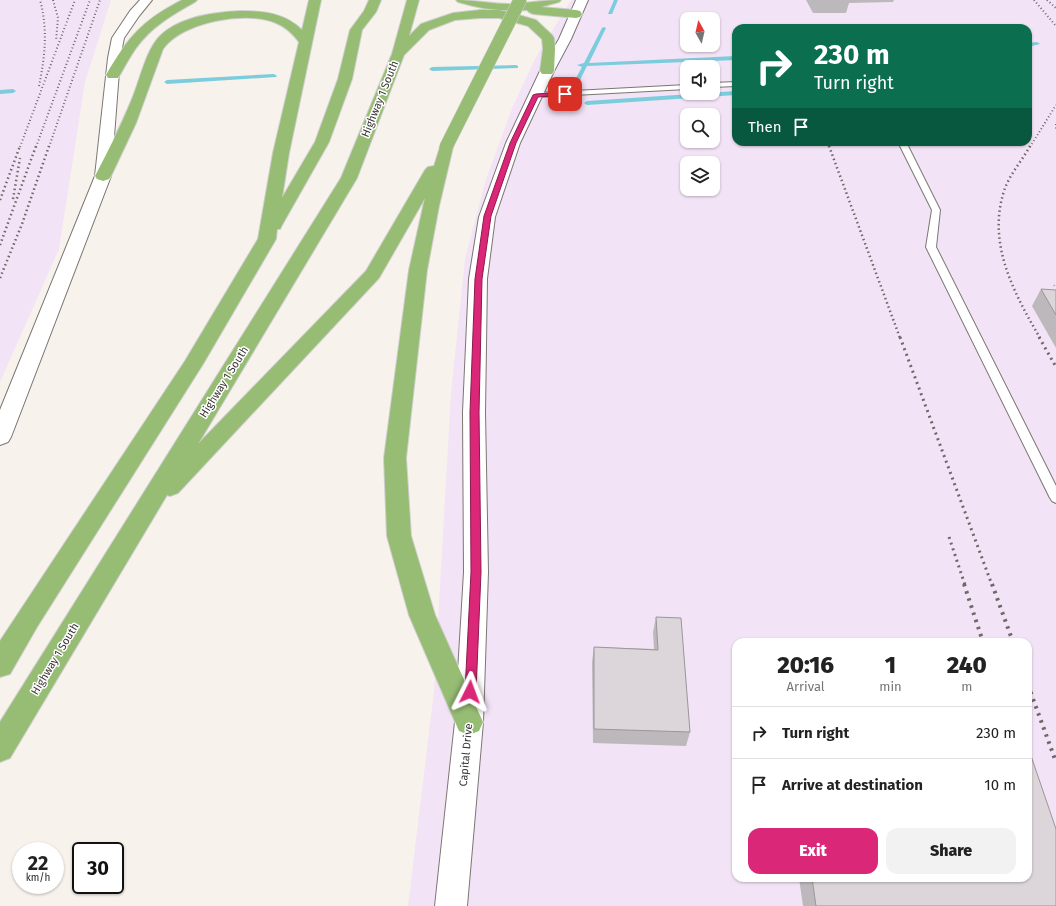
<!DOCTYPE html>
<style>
body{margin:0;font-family:"Fira Sans",sans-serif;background:#f2f2f2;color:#222;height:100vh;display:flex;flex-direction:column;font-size:15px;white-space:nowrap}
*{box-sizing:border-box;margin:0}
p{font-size:13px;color:#767676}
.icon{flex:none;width:22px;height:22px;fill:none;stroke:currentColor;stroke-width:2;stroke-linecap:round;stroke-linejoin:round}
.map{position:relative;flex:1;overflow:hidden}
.side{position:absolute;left:732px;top:638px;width:300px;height:244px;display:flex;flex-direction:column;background:#fff;border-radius:12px;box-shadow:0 1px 3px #0004}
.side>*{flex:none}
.hud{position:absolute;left:732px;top:24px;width:300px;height:122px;border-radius:12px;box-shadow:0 1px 3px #0004;background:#0b6e4f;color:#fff;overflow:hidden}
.needle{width:26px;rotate:352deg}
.buttons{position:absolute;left:680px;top:12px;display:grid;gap:8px}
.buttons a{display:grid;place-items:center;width:40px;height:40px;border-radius:8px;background:#fff;box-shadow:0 1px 3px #0004;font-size:20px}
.speed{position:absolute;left:12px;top:842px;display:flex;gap:8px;font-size:20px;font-weight:700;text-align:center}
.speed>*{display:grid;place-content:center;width:52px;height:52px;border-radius:50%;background:#fff;box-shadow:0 1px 3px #0004;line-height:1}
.speed small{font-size:10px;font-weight:400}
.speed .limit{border:2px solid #111;border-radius:6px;background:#fff;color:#111}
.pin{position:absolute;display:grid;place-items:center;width:34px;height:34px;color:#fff;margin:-17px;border-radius:8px;box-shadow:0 2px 6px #0006}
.me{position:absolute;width:44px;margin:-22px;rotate:3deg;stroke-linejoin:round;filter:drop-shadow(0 0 3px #0008)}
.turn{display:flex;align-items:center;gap:14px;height:84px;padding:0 16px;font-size:18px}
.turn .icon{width:52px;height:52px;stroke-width:2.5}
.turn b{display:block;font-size:28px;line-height:34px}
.then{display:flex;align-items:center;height:38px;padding:0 16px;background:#0003;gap:8px;font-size:15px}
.eta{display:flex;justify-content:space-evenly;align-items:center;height:68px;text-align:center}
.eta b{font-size:24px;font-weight:800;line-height:28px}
.action{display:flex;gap:8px;margin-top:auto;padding:8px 16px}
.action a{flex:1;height:46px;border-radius:12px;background:#db2777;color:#fff;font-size:16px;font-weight:800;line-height:46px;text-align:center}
.action a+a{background:#f2f2f2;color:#222}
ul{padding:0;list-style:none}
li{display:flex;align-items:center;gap:12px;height:52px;padding:0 16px;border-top:1px solid #e0e0e0}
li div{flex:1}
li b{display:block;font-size:15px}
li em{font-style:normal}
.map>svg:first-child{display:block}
.industrial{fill:#f3e3f6;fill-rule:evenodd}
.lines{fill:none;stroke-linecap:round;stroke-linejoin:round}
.stream{fill:#7bccdd;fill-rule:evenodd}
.lane-casing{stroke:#7b7672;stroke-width:2}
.street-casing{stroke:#7b7672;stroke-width:2}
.highway-casing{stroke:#cfcfce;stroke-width:2}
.path{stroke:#aaa5a1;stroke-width:2;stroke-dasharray:1 2.5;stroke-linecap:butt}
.lane{fill:#fff;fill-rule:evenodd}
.street{fill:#fff;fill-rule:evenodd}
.highway{fill:#96bd73;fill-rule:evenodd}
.rail-far3{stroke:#6d6967;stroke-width:2;stroke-dasharray:1 2.5;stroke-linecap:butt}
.rail-far2{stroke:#6d6967;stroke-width:2.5;stroke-dasharray:1.5 3;stroke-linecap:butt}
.rail-far1{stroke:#6d6967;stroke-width:3;stroke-dasharray:2 4;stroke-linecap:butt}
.rail{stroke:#6d6967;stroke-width:4;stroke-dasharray:2.5 5;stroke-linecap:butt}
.highway-bridge-casing{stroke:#cfcfce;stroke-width:14;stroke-linecap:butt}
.highway-bridge{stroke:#96bd73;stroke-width:13}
.wall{fill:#bdb8bc}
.building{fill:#dcd6db;stroke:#9a9699}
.route{fill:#db2777;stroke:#8e194d}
.labels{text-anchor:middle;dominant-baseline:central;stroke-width:3;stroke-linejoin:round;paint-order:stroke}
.street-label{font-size:11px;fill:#373533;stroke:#fff}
</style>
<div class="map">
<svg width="1056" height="906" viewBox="0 0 1056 906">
<rect width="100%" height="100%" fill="#f8f2ed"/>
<g class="industrial">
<path d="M0,0H111L85,82L59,249L0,382Z"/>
<path d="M571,0H1056V906H408L434,691L451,393L465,259L486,179L513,106L535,59ZM687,19H713V45H687ZM736,28H1028V142H736ZM687,67H713V93H687ZM687,115H713V141H687ZM687,163H713V189H687ZM736,642H1028V878H736Z"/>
</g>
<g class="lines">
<g class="stream">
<path d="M614,0H618L612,14H608Z"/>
<path d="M604,27L606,28L589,63L736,56V60L587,66L576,88H572L571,87L582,67L577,65L584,63L602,28Z"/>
<path d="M1028,43L1037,42L1040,44L1028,47Z"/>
<path d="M516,65L518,66V68L432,71L429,69L432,67Z"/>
<path d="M274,74L277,76L276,77L167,84L164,82L167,80Z"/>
<path d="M0,90L13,89L16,91L13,93L0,94Z"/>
<path d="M736,91V95L587,105L584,103L587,101Z"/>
</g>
<defs>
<g id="lane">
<path d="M736,82V86L713,87V83Z"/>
<path d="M687,85V89L536,97L532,95L536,93Z"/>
<path d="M898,142H906L940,210L936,247L1056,486V503L1052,501L1050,498L926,247L932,210Z"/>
</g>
<g id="street">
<path d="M140,0H152L139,16L124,38L120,58L111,176L11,437L8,442L0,445V410L95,176L108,58L112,38L130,11Z"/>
<path d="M576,0H588L571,39L554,71L520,143L495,217L487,279L485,412L488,572L483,722L467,906H435L455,722L464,572L463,412L469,279L479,217L506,143L540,71L559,39Z"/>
</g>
<g id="highway">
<path d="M182,0H197L195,2C172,15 152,26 136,48C129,58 124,68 118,78H108L106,75C128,37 143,20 182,0Z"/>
<path d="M309,0H321L289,153L282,198L315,142L338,79L350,30L364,11L369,0H381L376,12L362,30L352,79L329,142L282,225L280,229H277L276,239L203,364L37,627L10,674L0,677V641L185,361L258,239L273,153L299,42C293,34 286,27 276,23C246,10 182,22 163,49L136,123L111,176L109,179L103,181L97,179L95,176C108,151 121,126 132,99C140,80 146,50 160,36C179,17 215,12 240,11C263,11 285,13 302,30Z"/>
<path d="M407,0H419L409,36L421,24L453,13L480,10H499L512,13L536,20L552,35L554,38L555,49L554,71L552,74H542L540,71L543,49L542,39L528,26L499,18H480L455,20L429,30L404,55L357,178L198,444L366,271L425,170L428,167L434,166L441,144L446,143L451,144L453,147L439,206L427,270L406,458L411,536L435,615L483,722L479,731L469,735L459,731L409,615L387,536L384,458L409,270L425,198L379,278L178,493L170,496L167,495L10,758L0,762V722L341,178L392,54Z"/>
<path d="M456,0C474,0 492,4 510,4C527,3 544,0 561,0L559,2L541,7L576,10L580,11L582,14L580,17L576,18L533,14L529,12L527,10C504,12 481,9 458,2Z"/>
</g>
</defs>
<use href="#lane" class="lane-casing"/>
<use href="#street" class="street-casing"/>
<use href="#highway" class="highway-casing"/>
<path class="path" d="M1054,285L1056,288"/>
<use href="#lane" class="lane"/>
<use href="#street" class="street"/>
<use href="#highway" class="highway"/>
<g class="rail-far3">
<path d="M53,0L58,18L56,41"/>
<path d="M1034,0L1056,26"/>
<path d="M1047,0L1056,8"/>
<path d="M39,86C45,57 48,29 40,0"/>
<path d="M1056,124V131"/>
<path d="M827,142L829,147"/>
<path d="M20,147L75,0"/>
<path d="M36,147L90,0"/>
<path d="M49,147L100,0"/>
<path d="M1030,147L1056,105"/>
</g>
<g class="rail-far2">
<path d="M829,146L900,338"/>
<path d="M1030,146C1022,161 1009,175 1004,191C987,244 1014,293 1040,338"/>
<path d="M13,199L20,158"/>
<path d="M0,200L20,146"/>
<path d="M0,245L36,146"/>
<path d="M0,278L22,224L49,146"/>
</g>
<g class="rail-far1">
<path d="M900,337L992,585"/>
<path d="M1039,337L1056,367"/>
<path d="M949,537L965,585"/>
</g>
<g class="rail">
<path d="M964,584L983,642"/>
<path d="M992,584L1013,642"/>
<path d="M1028,685L1056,762"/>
</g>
<defs>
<path id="highway-bridge" d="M446,147L520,0"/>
</defs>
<use href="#highway-bridge" class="highway-bridge-casing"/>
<use href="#highway-bridge" class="highway-bridge"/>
</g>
<g class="wall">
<path d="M806,0H894L893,2L849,3L846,13H813Z"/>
<path d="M1041,289L1056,290V348L1032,306Z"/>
<path d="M656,617L690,732L686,746L593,743L592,662L594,647L654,649L653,632Z"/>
<path d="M799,878H1028L1056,906H803Z"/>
</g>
<g class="building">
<path d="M1041,289L1056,290V315Z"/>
<path d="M656,617L681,618L690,732L594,729V647L658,650Z"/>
<path d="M1028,747L1056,829V906H816L812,878H1028Z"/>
</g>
<path class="route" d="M565,92L568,94L567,95L538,97L516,143L491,216L482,279L479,412L481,572L476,692L475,695L470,697L466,695L465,692L471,572L470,412L475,279L484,216L510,143L533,95L536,94Z"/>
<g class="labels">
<g class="street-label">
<text transform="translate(380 99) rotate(-68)">Highway 1 South</text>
<text transform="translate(224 382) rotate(-58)">Highway 1 South</text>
<text transform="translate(55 659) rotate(-59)">Highway 1 South</text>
<text transform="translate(466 755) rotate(-85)">Capital Drive</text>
</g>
</g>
</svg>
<div class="buttons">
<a><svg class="needle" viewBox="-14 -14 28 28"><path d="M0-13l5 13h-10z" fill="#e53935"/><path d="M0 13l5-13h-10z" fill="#767676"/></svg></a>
<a><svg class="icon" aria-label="sound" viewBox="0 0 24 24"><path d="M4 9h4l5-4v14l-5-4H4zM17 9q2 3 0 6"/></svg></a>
<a><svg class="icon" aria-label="search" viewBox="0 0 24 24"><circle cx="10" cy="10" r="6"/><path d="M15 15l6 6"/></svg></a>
<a><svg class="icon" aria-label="layers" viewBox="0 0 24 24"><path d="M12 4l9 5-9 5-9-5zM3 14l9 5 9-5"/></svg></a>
</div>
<div class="speed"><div>22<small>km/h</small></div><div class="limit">30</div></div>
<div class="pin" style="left:565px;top:94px;background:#d93025"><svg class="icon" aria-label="arrive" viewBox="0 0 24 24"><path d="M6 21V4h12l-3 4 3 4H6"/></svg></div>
<svg class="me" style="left:470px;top:692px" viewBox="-20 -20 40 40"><path d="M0-17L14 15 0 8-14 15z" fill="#db2777" stroke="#fff" stroke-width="4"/></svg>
<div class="hud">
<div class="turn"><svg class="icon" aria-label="right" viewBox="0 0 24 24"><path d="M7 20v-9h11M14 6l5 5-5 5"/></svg><div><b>230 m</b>Turn right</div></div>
<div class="then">Then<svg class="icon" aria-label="arrive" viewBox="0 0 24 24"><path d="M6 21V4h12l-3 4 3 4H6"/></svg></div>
</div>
<section class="side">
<div class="eta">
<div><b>20:16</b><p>Arrival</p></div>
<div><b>1</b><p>min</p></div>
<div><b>240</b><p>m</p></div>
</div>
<ul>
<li><svg class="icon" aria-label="right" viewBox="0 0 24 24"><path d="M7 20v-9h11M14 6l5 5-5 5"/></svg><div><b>Turn right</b></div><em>230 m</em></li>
<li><svg class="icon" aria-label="arrive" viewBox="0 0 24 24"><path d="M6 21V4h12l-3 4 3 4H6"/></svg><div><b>Arrive at destination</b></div><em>10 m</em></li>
</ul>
<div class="action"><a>Exit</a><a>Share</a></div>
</section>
</div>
